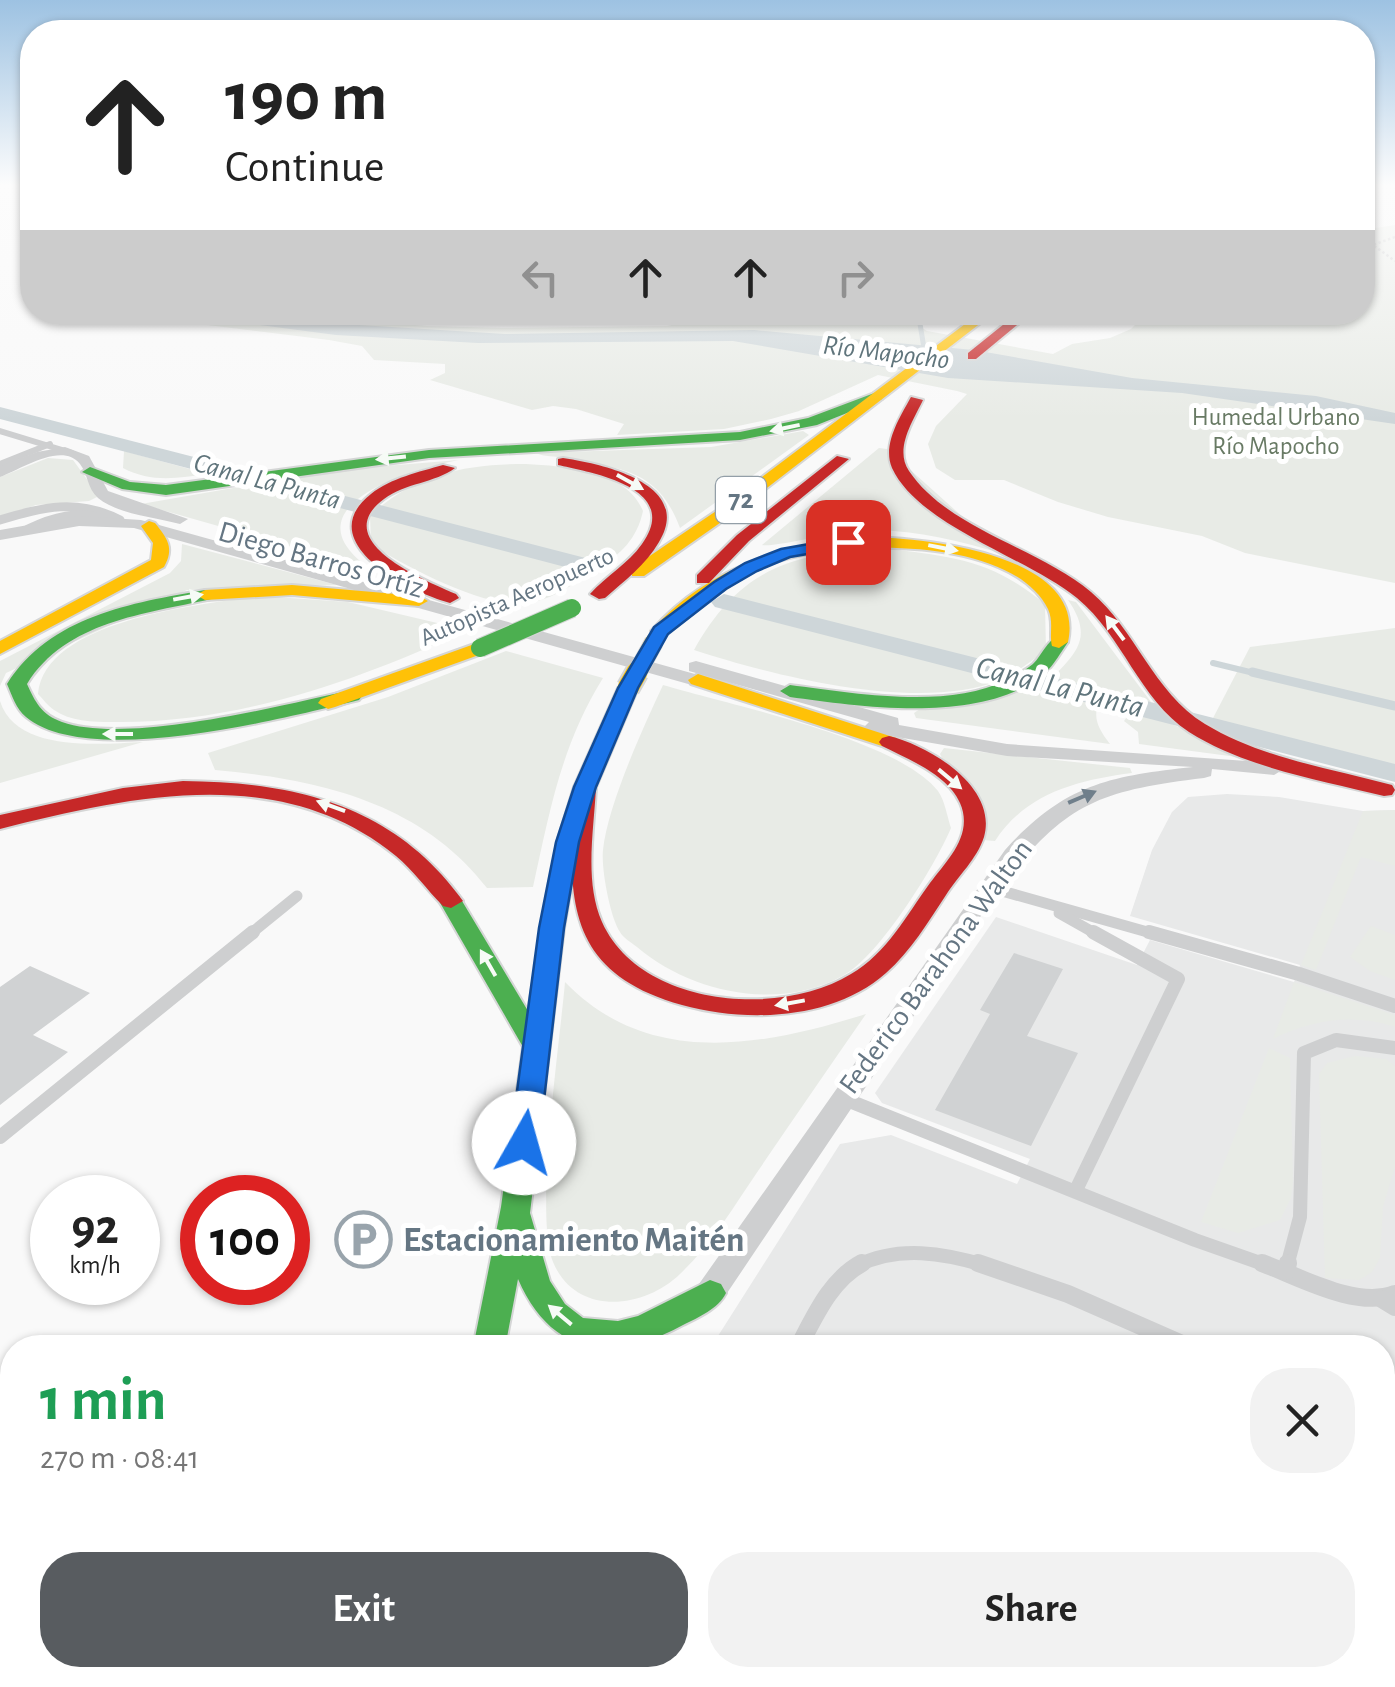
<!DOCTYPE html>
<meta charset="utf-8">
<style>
body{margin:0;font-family:"Alegreya Sans",sans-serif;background:#f2f2f2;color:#222;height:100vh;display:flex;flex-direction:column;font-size:38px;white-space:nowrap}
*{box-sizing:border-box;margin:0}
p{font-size:32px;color:#767676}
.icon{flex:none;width:55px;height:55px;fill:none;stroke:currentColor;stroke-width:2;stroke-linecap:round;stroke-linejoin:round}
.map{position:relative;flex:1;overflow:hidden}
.sheet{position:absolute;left:0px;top:1335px;width:1395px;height:352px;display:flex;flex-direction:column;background:#fff;border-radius:40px 40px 0 0;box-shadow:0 2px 8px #0004}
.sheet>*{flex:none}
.top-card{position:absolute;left:20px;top:20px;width:1355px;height:305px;border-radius:40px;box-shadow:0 2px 8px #0004;background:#fff;color:#222;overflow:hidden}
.speed{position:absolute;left:30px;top:1175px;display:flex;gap:20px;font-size:50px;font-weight:700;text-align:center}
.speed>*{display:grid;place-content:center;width:130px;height:130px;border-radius:50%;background:#fff;box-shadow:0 2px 8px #0004;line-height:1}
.speed small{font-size:25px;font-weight:400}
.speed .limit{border:15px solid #d22;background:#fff;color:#111}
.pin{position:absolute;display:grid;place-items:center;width:85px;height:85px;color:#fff;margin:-42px;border-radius:20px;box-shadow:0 5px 15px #0006}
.me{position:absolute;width:110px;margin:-55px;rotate:7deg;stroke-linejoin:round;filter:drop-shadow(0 0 8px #0008)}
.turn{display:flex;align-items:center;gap:35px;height:210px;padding:0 40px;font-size:45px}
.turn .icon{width:130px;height:130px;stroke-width:2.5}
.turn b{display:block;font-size:70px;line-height:85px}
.lanes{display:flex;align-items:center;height:95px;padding:0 40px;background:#0003;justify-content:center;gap:50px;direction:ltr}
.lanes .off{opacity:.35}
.round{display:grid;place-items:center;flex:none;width:105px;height:105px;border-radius:40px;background:#f2f2f2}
.overview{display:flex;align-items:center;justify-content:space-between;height:170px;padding:0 40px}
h1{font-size:60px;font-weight:700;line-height:75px;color:#1e9e55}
.cta{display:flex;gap:20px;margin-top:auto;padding:20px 40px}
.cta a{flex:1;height:115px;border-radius:40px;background:#585c60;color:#fff;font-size:40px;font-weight:700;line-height:115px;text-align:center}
.cta a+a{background:#f2f2f2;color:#222}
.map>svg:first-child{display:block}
.built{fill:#e8e9e9}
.green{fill:#e8ebe6}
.water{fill:#ced6d9}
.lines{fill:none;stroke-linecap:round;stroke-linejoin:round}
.stream-far2{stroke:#ced6d9;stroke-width:5}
.stream-far1{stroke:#ced6d9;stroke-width:6}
.stream{stroke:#ced6d9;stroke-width:9}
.canal{fill:#ced6d9;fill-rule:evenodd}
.building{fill:#d0d2d3}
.fast-casing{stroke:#d5d6d6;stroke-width:4}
.slow-casing{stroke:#d5d6d6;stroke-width:4}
.jam-casing{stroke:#d5d6d6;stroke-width:4}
.path{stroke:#cbcccd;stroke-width:2.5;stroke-dasharray:2.5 2.5;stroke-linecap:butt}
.lane-far4{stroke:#cecfd0;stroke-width:6}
.lane-far3{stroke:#cecfd0;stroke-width:9}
.lane-far2{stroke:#cecfd0;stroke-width:11}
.lane-far1{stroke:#cecfd0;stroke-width:14}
.lane{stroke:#cecfd0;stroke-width:18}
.street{fill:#cecfd0;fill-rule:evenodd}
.fast{fill:#4caf50;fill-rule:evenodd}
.slow{fill:#ffc107;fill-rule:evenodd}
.jam{fill:#c62828;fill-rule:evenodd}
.fast-bridge-casing{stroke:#d5d6d6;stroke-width:20;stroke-linecap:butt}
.slow-bridge-far1-casing{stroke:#d5d6d6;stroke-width:20;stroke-linecap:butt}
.slow-bridge-casing{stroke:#d5d6d6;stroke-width:25;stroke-linecap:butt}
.fast-bridge{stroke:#4caf50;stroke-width:18}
.slow-bridge-far1{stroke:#ffc107;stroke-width:18}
.slow-bridge{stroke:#ffc107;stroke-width:21}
.oneway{fill:#f6fbf6}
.oneway2{fill:#707f8b}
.route{fill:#1a73e8;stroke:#114b97;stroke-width:2.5}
.labels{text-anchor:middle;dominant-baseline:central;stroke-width:10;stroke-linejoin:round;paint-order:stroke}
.far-park-label{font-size:25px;fill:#687a64;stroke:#fff}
.far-street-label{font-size:25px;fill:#657683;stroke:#fff}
.far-water-label{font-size:28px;font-style:italic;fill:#60757c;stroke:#fff}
.shield{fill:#fff;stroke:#939fa8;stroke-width:2.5}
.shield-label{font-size:28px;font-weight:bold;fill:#657683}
.street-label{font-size:30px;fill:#657683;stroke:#fff}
.water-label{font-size:32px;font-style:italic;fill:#60757c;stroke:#fff}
.near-poi-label{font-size:35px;font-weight:bold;fill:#657683;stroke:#fff;text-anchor:start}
</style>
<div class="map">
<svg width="1395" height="1687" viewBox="0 0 1395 1687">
<rect width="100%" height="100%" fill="#f9f9f9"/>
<path class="built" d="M1227,794L1279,797L1363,811L1395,810V1687H488L496,1675H1382V1348L711,1347L840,1144L891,1135L1017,1184L1030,1159L882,1103L875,1093L996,917L1137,965L1150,940L1294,982L1300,965L1130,916L1152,850L1172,812L1188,797Z"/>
<g class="green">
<path d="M1395,225V583L1245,553L1202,536L1108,517L1058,502L1004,480H955L936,468L928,444L936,426L967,394L957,391L878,375L799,411L771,419L724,429L617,435L624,424L576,409L553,406L532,410L430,380L445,373V364L374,360L362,346L329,340L109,313L259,312L427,326L503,328L667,326L735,312H858L916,324L927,331L1053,354L1072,344L1110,338L1131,329L1147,313L1362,312L1363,230Z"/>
<path d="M803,431L809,435L680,528C658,469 622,469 566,458C555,456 544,457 536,453L711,447Z"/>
<path d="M879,448L887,449L1004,554C955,540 906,527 855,531C835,532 772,548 762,545Z"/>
<path d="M124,451L208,474C178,478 151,483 123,468Z"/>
<path d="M48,458L73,460L99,496L89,501L36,505L0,517V477Z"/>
<path d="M459,460C408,470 282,508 372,570L141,504L336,470Z"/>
<path d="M526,464C564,466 627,470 643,511C637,539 621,554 597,569C577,582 552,600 528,603C486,610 406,566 371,545L370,516C414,474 466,464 526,464Z"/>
<path d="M182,544L337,585L187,590L6,673L0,686V661L170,573L181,561Z"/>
<path d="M882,548C952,557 989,558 1045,604L1046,651C1031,661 1016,673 1000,680C920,713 774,676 694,650C740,568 792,553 882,548Z"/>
<path d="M261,596L348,602L467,630C360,680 240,722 121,722C99,722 73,723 54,710C48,706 43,699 38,694C45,619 203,604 261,596Z"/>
<path d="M1068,600L1076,602L1151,702L1144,712L1252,759L1139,744L1138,732L1124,721L1139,700L1106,690C1091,712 1094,723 1110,744L916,718L914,713L920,709L1028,690L1040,693C1065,659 1100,646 1068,600Z"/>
<path d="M1395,628V767L1212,720L1250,647Z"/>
<path d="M506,651L603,678C561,746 550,810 533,887L487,888C421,802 317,779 215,770L208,753L388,697Z"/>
<path d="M663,685C730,705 897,739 938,791C945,801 947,816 951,828C935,866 880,955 844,975C780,1012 691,993 637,947C632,943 623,938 620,932C610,917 601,868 603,850C608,804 643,728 663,685Z"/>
<path d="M0,701C16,753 101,744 143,742L0,783Z"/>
<path d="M944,748L1130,768L1132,773C1078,780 1026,793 995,841L983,840L940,754Z"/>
<path d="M1395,810V866L1361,857L1316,970L1301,965L1363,811Z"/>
<path d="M1371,926L1395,935V980L1370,971L1350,957Z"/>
<path d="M565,982C649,1069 764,1046 866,1014C830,1066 794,1118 758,1171C734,1206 712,1244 680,1274C644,1309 576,1317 553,1262C534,1215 560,1042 565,982Z"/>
<path d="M1294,982L1395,1015V1027C1353,1013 1311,1020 1273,1039Z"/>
<path d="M1269,1048L1290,1058L1293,1181L1291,1198L1280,1220L1238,1233L1201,1222Z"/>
<path d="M1355,1056L1386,1059L1395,1066V1166L1383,1207L1380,1258L1372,1272L1359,1280L1325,1278L1319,1074L1327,1063Z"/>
</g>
<path class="water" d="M167,313L505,334L754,330L974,350L1132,378L1316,396L1395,413V424L1182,393L948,378L733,341L478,343L336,335Z"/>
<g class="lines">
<path class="stream-far2" d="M918,312L925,354"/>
<path class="stream-far1" d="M1213,663L1262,675"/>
<path class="stream" d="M1252,672L1395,706"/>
<g class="canal">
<path d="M0,407L601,562L604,567L592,574L0,419Z"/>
<path d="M724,594L1395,764V782L715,607L711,602Z"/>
</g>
</g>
<g class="building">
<path d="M1014,953L1063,969L1027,1036L1078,1053L1031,1146L935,1110L990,1014L980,1010Z"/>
<path d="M30,966L90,993L33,1035L68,1052L0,1105V987Z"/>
</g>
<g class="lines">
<defs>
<g id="fast">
<path d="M877,392L882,393V399L817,425L740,440L429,458L166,495L122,489L82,472L90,467L130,482L166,485L429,450L740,432L808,418Z"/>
<path d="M205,590L211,591V599C145,614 66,621 27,684C35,702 42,715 62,722C127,745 283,705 352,690L362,696L359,700C285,718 88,769 26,717C16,709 12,695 7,684C50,616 131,603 205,590Z"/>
<path d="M1059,636L1068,642C1061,652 1054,665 1045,673C984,725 863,707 790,697L780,691L790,685C853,693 948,710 1006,680C1014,676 1026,670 1033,664C1043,654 1046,641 1059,636Z"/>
<path d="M628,682L638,688L596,787L579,842L564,928L530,1213L550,1281L565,1304L583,1318L618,1321L638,1316L710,1280L721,1284L726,1293C718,1309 699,1317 683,1325C613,1363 552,1357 518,1279L505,1348H473L501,1207L523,1047L439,901L451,894L459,896L528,1011L557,842L574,787L618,688Z"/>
</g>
<g id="slow">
<path d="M981,312H995L737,511L644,576H632V568L725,505Z"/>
<path d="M149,521L155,523C167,538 175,548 164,567L0,654V641L151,560L153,543L141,526Z"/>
<path d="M874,537C929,539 1087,555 1068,642L1059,648L1052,646C1049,634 1054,622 1048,609C1011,535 841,540 775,562C734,577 699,608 666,635L660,636L651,631C708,566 790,542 874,537Z"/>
<path d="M292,585L419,596L428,601L419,606L292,595L205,600L196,595L205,590Z"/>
<path d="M480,642L489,648L487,652L335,707L328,709L318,703L321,699Z"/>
<path d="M698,674L896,738L899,742L896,746H882L691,684L688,680Z"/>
<path d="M429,1675H472L467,1687H424Z"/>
</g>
<g id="jam">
<path d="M1019,312H1033L976,359H968V353Z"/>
<path d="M911,397L923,400C913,421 894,449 909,471C948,529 1039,548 1091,592C1136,630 1153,692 1205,724C1261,758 1329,768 1392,785L1395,790L1392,795L1384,796C1320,780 1246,768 1189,732C1139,699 1123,636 1077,598C1028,558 919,526 892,468C882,445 900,417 911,397Z"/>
<path d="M837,456L849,459L749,541L709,583H697V575L737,535Z"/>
<path d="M563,458C603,464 694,484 659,542C646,565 624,581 605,598L599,599L590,594C606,576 628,564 642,544C682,488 594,473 558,465V459Z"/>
<path d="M443,465L455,468C435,483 405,483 384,499C327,541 426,581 456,594L459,598L450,603C409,592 310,542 371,494C391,478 419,472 443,465Z"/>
<path d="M889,736C930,746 998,787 984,837C977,859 958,876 946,895C928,922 911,951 886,973C833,1020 747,1023 682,1005C560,971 569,892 574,787L585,781L596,787C594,830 584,881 602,922C640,1007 780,1018 851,974C887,953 906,916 930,883C947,860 974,835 960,803C948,775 908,759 882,746L879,742L882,738Z"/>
<path d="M183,781C295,782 394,805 463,901L451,908L443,906C427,890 413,870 396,856C281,762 131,796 0,829V815L123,788Z"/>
<path d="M380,1675H420L415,1687H375Z"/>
</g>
</defs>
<use href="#fast" class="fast-casing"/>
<use href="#slow" class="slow-casing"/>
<use href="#jam" class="jam-casing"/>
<path class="path" d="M1395,237L1373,245L1395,261"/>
<g class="lane-far4">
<path d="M0,431L72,453"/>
<path d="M0,464L50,444"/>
</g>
<g class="lane-far3">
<path d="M0,520C44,507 77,498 120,520"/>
<path d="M28,529C53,517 78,510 105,519"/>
</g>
<g class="lane-far2">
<path d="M988,887L1158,935"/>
<path d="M1059,913L1098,935"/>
<path d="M249,935L297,896"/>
</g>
<g class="lane-far1">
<path d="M1149,932L1299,974L1395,1006"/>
<path d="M842,1098L1195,1240L1269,1266"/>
<path d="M0,1137L253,932"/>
<path d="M1076,1190L1178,979L1093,932"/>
<path d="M857,1266C898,1245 944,1253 987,1266"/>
<path d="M1287,1266L1300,1217L1304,1053L1336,1040L1395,1048"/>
</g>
<g class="lane">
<path d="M978,1263L1068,1294L1191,1348"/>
<path d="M1262,1263C1300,1277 1356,1309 1395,1294"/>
<path d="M1286,1271L1288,1263"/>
<path d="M1382,1299L1395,1307"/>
<path d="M798,1348C814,1318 830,1280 862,1263"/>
<path d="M1382,1428L1395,1433"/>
<path d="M594,1687L598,1675"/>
<path d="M643,1687L644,1675"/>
</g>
<g class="street">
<path d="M65,447L89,456L108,491L188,519L180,524C155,517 119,515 98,498C87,488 88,474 80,464C62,441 20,470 0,477V466L37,452Z"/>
<path d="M79,516L141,520L720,681L723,685L713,691L706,689L134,528L79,526L0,540V530Z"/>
<path d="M696,661L898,718L899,725L1007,744L1274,763L1284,769L1274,775L1212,769L1211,776L1204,778C1096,791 1064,804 997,892L721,1302L710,1306L699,1302L694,1293L699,1284L1005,850C1064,785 1108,776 1193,767L1007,756L874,733L864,727L869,722L689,671V663Z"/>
<path d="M328,1675H369L364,1687H323Z"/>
</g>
<use href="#fast" class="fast"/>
<use href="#slow" class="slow"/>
<use href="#jam" class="jam"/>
<defs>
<path id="fast-bridge" d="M480,648L572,608"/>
<path id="slow-bridge-far1" d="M636,675L654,642"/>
<path id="slow-bridge" d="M628,688L637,672"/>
</defs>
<use href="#fast-bridge" class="fast-bridge-casing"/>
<use href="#slow-bridge-far1" class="slow-bridge-far1-casing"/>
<use href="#slow-bridge" class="slow-bridge-casing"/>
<use href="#fast-bridge" class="fast-bridge"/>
<use href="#slow-bridge-far1" class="slow-bridge-far1"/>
<use href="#slow-bridge" class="slow-bridge"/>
</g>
<defs><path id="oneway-solid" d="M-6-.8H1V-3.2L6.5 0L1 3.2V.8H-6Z" transform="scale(2.5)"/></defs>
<g class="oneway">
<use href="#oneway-solid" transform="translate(785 428) rotate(168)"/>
<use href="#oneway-solid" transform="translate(391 458) rotate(174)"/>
<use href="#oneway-solid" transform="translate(630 482) rotate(29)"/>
<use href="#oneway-solid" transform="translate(943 548) rotate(11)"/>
<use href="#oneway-solid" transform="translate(188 597) rotate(-10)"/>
<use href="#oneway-solid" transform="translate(1115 628) rotate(-127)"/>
<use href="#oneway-solid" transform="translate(118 734) rotate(180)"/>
<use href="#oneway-solid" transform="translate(950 779) rotate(40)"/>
<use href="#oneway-solid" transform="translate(331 806) rotate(-160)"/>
<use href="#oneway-solid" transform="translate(488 963) rotate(-120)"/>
<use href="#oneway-solid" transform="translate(790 1003) rotate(170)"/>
<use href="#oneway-solid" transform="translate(560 1315) rotate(-140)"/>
</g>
<use class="oneway2" href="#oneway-solid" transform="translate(1082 797) rotate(-23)"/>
<linearGradient id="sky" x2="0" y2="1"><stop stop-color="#9dc2e2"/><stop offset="0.44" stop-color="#fcfcfc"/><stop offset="1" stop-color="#fcfcfc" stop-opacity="0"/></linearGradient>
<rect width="1395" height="420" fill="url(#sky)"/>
<path class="route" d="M848,537L854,539V546L790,557L757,571L726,589L668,634L638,688L596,787L579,842L564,928L539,1143L535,1151L524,1154L514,1151L510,1143L539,928L556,842L574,787L618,688L654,627L714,582L745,563L781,549Z"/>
<defs>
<symbol id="parking-ring" viewBox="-11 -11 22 22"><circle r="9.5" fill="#fff" stroke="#99a4ac" stroke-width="1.5"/><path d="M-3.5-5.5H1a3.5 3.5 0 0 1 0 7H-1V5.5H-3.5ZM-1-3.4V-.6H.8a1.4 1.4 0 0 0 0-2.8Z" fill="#99a4ac"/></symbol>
</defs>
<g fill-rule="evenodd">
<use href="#parking-ring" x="332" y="1208" width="63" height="63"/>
</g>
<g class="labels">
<g class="far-park-label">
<text x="1276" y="417">Humedal Urbano<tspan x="1276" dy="29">Río Mapocho</tspan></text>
</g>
<g class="far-street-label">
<text transform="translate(517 597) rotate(-24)">Autopista Aeropuerto</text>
</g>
<g class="far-water-label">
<text transform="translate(886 353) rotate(7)">Río Mapocho</text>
<text transform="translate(267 482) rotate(15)">Canal La Punta</text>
</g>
<rect class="shield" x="716" y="477" width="50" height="46" rx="8"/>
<g class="shield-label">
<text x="741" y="500">72</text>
</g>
<g class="street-label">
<text transform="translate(321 560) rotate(16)">Diego Barros Ortíz</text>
<text transform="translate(936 967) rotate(-54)">Federico Barahona Walton</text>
</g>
<g class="water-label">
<text transform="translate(1060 687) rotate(14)">Canal La Punta</text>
</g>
<g class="near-poi-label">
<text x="403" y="1240">Estacionamiento Maitén</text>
</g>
</g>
</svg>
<div class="speed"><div>92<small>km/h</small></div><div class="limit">100</div></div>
<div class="pin" style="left:848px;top:542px;background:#d93025"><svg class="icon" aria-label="arrive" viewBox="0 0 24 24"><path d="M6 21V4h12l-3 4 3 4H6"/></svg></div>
<svg class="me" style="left:524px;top:1143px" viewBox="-20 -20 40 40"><circle r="19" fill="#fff"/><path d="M0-13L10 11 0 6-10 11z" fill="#1a73e8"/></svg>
<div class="top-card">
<div class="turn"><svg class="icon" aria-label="ahead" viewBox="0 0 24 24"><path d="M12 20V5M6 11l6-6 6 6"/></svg><div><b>190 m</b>Continue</div></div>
<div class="lanes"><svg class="icon off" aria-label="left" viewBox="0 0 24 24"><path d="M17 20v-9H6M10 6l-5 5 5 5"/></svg><svg class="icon" aria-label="ahead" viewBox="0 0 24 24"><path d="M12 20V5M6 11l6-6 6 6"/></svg><svg class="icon" aria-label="ahead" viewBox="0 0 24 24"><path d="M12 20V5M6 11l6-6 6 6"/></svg><svg class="icon off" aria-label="right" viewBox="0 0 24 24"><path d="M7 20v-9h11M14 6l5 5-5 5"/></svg></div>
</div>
<section class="sheet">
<div class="overview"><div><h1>1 min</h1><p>270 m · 08:41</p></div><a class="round"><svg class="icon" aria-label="close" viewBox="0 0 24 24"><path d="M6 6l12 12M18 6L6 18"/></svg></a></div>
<div class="cta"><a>Exit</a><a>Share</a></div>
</section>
</div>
